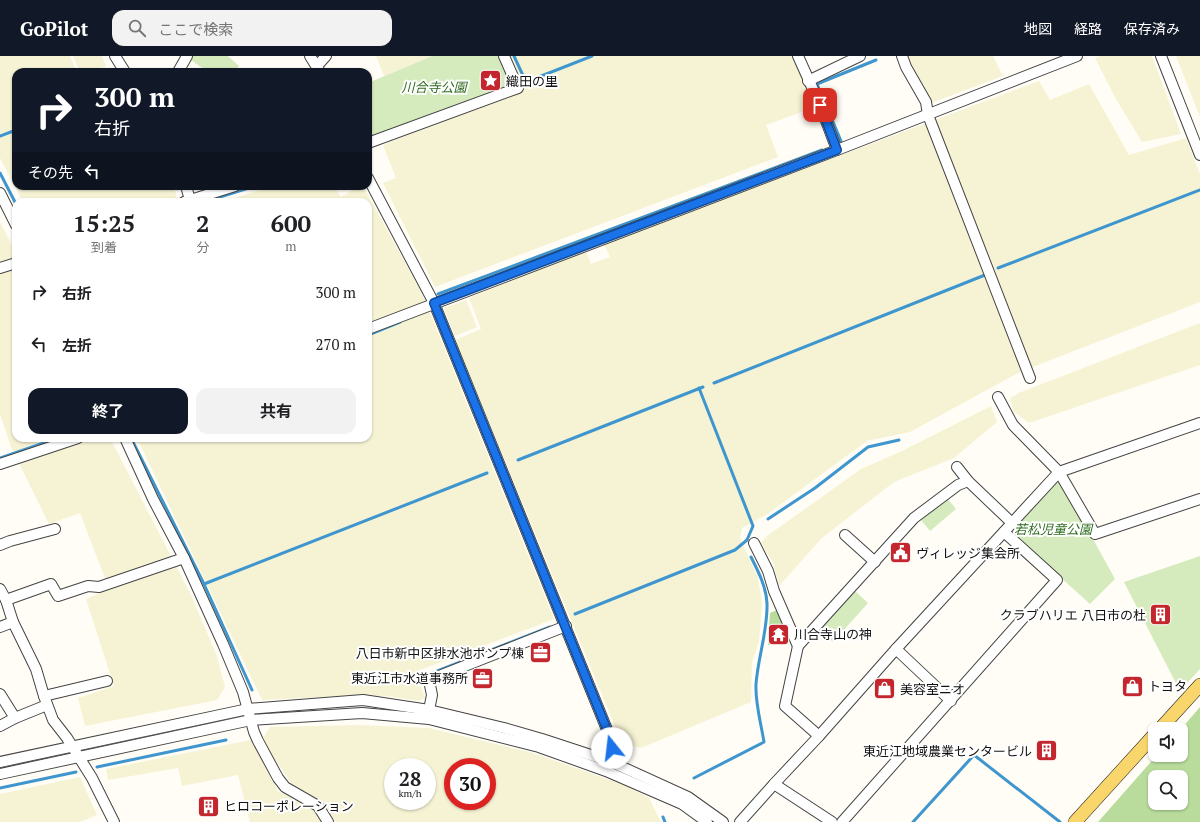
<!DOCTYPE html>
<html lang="ja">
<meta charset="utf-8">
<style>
body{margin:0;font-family:"PT Serif","Noto Sans JP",serif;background:#f2f2f2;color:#202124;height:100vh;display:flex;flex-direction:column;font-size:15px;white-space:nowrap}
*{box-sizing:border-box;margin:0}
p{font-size:13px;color:#757577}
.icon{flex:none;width:22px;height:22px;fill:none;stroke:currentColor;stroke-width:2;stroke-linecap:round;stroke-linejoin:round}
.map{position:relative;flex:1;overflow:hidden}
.sheet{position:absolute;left:12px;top:142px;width:360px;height:244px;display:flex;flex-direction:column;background:#fff;border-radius:12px;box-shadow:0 1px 3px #0004}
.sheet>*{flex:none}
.hud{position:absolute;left:12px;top:12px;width:360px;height:122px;border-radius:12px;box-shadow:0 1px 3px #0004;background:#111827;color:#fff;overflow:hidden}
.controls{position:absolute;left:1148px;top:666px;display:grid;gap:8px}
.controls a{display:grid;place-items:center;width:40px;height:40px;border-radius:8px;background:#fff;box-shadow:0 1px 3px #0004;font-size:20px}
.speed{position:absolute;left:384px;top:702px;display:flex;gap:8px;font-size:20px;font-weight:700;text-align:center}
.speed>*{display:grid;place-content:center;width:52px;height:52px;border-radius:50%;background:#fff;box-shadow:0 1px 3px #0004;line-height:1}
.speed small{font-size:10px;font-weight:400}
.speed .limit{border:6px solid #d22;background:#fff;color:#111}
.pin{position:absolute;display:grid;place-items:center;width:34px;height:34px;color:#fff;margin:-17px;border-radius:8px;box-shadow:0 2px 6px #0006}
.me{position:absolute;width:44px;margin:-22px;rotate:344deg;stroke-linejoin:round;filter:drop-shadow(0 0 3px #0008)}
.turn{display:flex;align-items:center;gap:14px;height:84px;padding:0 16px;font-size:18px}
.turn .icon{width:52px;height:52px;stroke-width:2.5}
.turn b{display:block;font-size:28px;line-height:34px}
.then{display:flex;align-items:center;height:38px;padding:0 16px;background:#0003;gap:8px;font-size:15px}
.eta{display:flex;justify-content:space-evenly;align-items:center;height:68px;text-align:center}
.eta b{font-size:24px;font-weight:700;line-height:28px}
.button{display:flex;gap:8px;margin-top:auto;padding:8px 16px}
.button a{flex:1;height:46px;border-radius:12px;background:#111827;color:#fff;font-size:16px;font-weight:700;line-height:46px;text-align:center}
.button a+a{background:#f2f2f2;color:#202124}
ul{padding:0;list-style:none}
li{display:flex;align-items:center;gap:12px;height:52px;padding:0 16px}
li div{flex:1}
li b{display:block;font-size:15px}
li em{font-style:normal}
header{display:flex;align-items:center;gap:24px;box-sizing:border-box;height:56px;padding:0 20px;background:#111827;color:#fff}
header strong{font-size:19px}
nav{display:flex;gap:22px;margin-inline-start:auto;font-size:14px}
.search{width:280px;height:36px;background:#f2f2f2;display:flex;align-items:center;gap:10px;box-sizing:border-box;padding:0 14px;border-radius:12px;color:#757577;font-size:15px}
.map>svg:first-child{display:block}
.farmland{fill:#f6f3d4;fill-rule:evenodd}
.green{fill:#d5ebbd}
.forest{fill:#b9dc9c;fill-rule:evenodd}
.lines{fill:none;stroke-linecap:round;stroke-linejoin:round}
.stream{stroke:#3f96cf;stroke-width:3}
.minor-casing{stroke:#444;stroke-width:12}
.major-casing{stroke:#222;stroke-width:14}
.minor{stroke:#fff;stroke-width:10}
.major{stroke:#f9d66b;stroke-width:13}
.route-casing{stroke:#114b97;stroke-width:10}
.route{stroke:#1a73e8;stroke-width:7}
.labels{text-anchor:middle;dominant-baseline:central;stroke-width:4;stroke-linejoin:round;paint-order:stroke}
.poi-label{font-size:13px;fill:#111;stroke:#fff;text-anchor:start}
.park-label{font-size:13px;font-style:italic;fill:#2f6b1f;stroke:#fff}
</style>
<header>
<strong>GoPilot</strong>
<div class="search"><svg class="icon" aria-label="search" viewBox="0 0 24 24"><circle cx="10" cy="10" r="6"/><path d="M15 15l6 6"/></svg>ここで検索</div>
<nav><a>地図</a><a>経路</a><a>保存済み</a></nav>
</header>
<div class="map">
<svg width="1200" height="766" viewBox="0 0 1200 766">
<rect width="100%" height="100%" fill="#fffdf5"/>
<g class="farmland">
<path d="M0,0H70L77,16H16V130H174L177,143L168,146H23L0,102Z"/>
<path d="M73,0H102L106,10L93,16H80Z"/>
<path d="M376,0H432L384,20Z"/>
<path d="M509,0H799L820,49L766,69L778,101L435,231L383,127L396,122L383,89L524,34Z"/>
<path d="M907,0H993L1003,20L931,47Z"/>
<path d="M1100,0H1152L1181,78L1142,86L1116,43L1095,2Z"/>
<path d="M1176,0H1200V61Z"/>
<path d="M1039,25L1050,44L1089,28L1129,99L1186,82L1200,118V246L1020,316L910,376L867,385L766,459L742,472L740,482L758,522L762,547L759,586L752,606L751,646L641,692L622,687L455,284L481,273L469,242L586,195L591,208L610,201L604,188Z"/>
<path d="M273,130H334L341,141L359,130H363L422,237L554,563L415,616L425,642L419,645L386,640L327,641L262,644L137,382H368V146H221Z"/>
<path d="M0,166L16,197V201L0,206Z"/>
<path d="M16,213V382H110L191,539L217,600L225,631L217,644L85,670L78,642L114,630L86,543L109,533L80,457L49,468L11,391L0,358V218Z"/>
<path d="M466,244L477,271L455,280L444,252Z"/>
<path d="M1200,267V309L1029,367L1013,355L1010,342L1021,336Z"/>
<path d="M991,350L997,366L954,402L894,426L822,482L779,530L773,507L761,487L767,480L861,413L902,395Z"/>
<path d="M360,669L429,672L533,697L627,730L649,742L661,766H335L324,747L291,727L262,684L270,671ZM393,711H427V745H393ZM453,711H487V745H453Z"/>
<path d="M251,684L278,735L315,754L323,766H250L238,719L182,730L178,712L108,724L106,713Z"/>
<path d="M80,721L97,759L80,766H0V738Z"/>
</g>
<g class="green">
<path d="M193,0H228L239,10L235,16H208L191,4Z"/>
<path d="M432,0H504L518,32L368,87V27Z"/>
<path d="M1059,421L1115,523L1090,548L1009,475Z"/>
<path d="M947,442L956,453L930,475L921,464Z"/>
<path d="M1200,500V613L1180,635L1124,526Z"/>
<path d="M855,535L868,547L833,586L819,574Z"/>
</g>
<g class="forest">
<path d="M777,554L790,583L768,589L770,557Z"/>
<path d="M1200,651V766H1098L1157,699H1181V673ZM1155,721H1181V747H1155Z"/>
</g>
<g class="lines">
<g class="stream">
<path d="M514,0L526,26L592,0"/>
<path d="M0,80L16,74"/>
<path d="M841,85L817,28L876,4"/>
<path d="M0,117L16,148"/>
<path d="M204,146L255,130"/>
<path d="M998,212L1200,134"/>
<path d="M438,238L822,94"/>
<path d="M368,279L400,266"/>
<path d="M714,327L985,219"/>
<path d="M131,382L204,528L252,634"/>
<path d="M0,402L58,382"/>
<path d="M518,404L703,331"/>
<path d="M768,463L815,432L868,391L899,384"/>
<path d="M204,528L487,417"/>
<path d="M575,558L735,494L747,484L753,470L699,332"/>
<path d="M422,621L550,571"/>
<path d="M97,711L226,684"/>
<path d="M694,722L764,686C761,667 755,647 756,628C758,601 768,574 767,547C766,530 758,515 751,501"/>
<path d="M0,732L76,716"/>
<path d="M663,761L665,766"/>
<path d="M913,766L974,699L1060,766"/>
</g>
<defs>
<g id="minor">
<path d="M115,0L125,16"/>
<path d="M310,0L320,16"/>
<path d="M798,0L820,49L837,94"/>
<path d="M902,0L906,11L926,46L928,59L1030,322"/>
<path d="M1161,0L1200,99"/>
<path d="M317,10L326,0"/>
<path d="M178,16L187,0"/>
<path d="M808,25L860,0"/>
<path d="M368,87L518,32L504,0"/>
<path d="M368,122L434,247L610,681L612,692L609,705"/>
<path d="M186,130L190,144"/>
<path d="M0,137L16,169"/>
<path d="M184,146L235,130"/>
<path d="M0,212L16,207"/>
<path d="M368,273L837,94L1077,0"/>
<path d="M998,341L1013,369L1059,416L1095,478L1200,443"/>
<path d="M125,382L153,443L184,502L223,588L243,636L254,676L258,685L278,722L285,731L318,750L328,766"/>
<path d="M0,408L78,382"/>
<path d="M957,411L968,425"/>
<path d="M845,479L875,506"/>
<path d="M754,487L768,515L774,535L798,590"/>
<path d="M0,489L10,485L55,473"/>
<path d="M0,533L6,544L13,566L36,613L44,640L53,664L67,682L92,722L114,766"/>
<path d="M6,544L51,528L58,540L88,530L99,531L184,502"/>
<path d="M0,571L13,566"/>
<path d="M896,593L951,645"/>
<path d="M0,638L15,662"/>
<path d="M44,640L107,625"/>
<path d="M429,654L432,639L429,624L566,570"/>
<path d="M0,670L15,662L47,649"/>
<path d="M819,680L785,650L798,590L914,462L958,429L968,425L1012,467"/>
<path d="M0,706L248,653L363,644L429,654L504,672L542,683L609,705L688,741L723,766"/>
<path d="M0,718L251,664L362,657L429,663L539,691L606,715L682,748L707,766"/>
<path d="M774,728L832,766"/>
<path d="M740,766L774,728L819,680L896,593L1059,416L1200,367"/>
<path d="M842,766L1057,524L1004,476"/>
</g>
<g id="major">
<path d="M1160,673L1200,629"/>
<path d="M1075,766L1155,678"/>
</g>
</defs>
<use href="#minor" class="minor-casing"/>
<use href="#major" class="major-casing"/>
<use href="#minor" class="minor"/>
<use href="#major" class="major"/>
</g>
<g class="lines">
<defs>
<path id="route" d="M612,692L610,681L434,247L837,94L820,49"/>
</defs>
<use href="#route" class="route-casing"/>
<use href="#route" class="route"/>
</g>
<defs>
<symbol id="sight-square" viewBox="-11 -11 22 22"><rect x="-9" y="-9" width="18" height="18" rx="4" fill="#c4262e" stroke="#fff"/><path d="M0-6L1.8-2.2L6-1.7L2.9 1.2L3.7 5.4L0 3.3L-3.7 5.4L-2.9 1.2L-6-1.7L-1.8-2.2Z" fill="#fff"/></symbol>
<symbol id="civic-square" viewBox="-11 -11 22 22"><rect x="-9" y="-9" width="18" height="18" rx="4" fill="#c4262e" stroke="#fff"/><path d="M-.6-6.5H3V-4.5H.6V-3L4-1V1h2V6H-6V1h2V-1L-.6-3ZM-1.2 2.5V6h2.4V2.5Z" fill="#fff"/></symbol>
<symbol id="building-square" viewBox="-11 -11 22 22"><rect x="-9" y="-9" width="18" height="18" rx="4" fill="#c4262e" stroke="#fff"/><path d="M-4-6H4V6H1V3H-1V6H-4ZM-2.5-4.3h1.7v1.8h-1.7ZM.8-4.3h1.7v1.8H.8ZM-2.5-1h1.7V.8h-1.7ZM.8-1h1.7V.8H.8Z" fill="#fff"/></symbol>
<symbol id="temple-square" viewBox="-11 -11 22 22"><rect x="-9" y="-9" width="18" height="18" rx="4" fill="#c4262e" stroke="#fff"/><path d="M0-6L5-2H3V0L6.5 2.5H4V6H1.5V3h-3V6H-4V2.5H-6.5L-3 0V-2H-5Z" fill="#fff"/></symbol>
<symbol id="office-square" viewBox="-11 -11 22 22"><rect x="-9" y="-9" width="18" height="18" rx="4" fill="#c4262e" stroke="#fff"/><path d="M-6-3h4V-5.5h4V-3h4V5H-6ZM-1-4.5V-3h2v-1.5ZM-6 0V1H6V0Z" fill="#fff"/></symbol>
<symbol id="shop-square" viewBox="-11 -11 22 22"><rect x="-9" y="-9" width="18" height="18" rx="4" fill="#c4262e" stroke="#fff"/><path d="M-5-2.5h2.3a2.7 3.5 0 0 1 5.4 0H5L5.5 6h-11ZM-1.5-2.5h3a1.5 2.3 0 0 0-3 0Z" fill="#fff"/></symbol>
</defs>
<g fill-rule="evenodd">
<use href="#sight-square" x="478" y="12" width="25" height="25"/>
<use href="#civic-square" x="888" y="484" width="25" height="25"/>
<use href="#building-square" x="1148" y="546" width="25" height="25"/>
<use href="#temple-square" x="766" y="566" width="25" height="25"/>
<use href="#office-square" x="528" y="584" width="25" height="25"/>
<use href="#office-square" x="470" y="610" width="25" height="25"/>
<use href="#shop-square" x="1120" y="618" width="25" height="25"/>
<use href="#shop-square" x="872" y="620" width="25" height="25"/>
<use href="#building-square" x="1034" y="682" width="25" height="25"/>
<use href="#building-square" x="196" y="738" width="25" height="25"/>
</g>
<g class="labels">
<g class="poi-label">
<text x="506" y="25">織田の里</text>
<text x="916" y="497">ヴィレッジ集会所</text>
<text x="1146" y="559" text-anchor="end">クラブハリエ 八日市の杜</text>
<text x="794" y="578">川合寺山の神</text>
<text x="524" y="597" text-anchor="end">八日市新中区排水池ポンプ棟</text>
<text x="468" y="622" text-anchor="end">東近江市水道事務所</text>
<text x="1148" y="630">トヨタ</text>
<text x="900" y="633">美容室ニオ</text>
<text x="1032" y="695" text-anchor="end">東近江地域農業センタービル</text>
<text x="224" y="750">ヒロコーポレーション</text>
</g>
<g class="park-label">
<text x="434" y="31">川合寺公園</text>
<text x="1053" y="473">若松児童公園</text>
</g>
</g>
</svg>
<div class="controls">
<a><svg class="icon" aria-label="sound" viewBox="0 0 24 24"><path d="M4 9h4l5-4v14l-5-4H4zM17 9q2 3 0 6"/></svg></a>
<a><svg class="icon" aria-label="search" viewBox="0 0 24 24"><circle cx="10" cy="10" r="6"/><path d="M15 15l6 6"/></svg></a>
</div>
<div class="speed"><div>28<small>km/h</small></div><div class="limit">30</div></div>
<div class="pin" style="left:820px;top:49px;background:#d93025"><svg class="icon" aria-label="arrive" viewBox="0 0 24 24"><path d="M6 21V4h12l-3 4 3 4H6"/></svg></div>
<svg class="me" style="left:612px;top:692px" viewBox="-20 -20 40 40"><circle r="19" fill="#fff"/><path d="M0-13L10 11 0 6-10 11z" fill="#1a73e8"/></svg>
<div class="hud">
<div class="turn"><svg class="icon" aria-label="right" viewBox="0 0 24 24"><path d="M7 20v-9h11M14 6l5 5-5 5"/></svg><div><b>300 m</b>右折</div></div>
<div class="then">その先<svg class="icon" aria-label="left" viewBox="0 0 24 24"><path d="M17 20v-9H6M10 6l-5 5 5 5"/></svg></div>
</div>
<section class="sheet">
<div class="eta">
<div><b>15:25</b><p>到着</p></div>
<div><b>2</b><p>分</p></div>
<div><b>600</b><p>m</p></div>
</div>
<ul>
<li><svg class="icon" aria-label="right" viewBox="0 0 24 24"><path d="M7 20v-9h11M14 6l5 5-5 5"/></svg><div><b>右折</b></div><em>300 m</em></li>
<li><svg class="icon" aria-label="left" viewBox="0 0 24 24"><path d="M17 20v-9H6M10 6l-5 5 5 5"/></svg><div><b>左折</b></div><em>270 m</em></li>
</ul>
<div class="button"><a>終了</a><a>共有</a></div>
</section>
</div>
